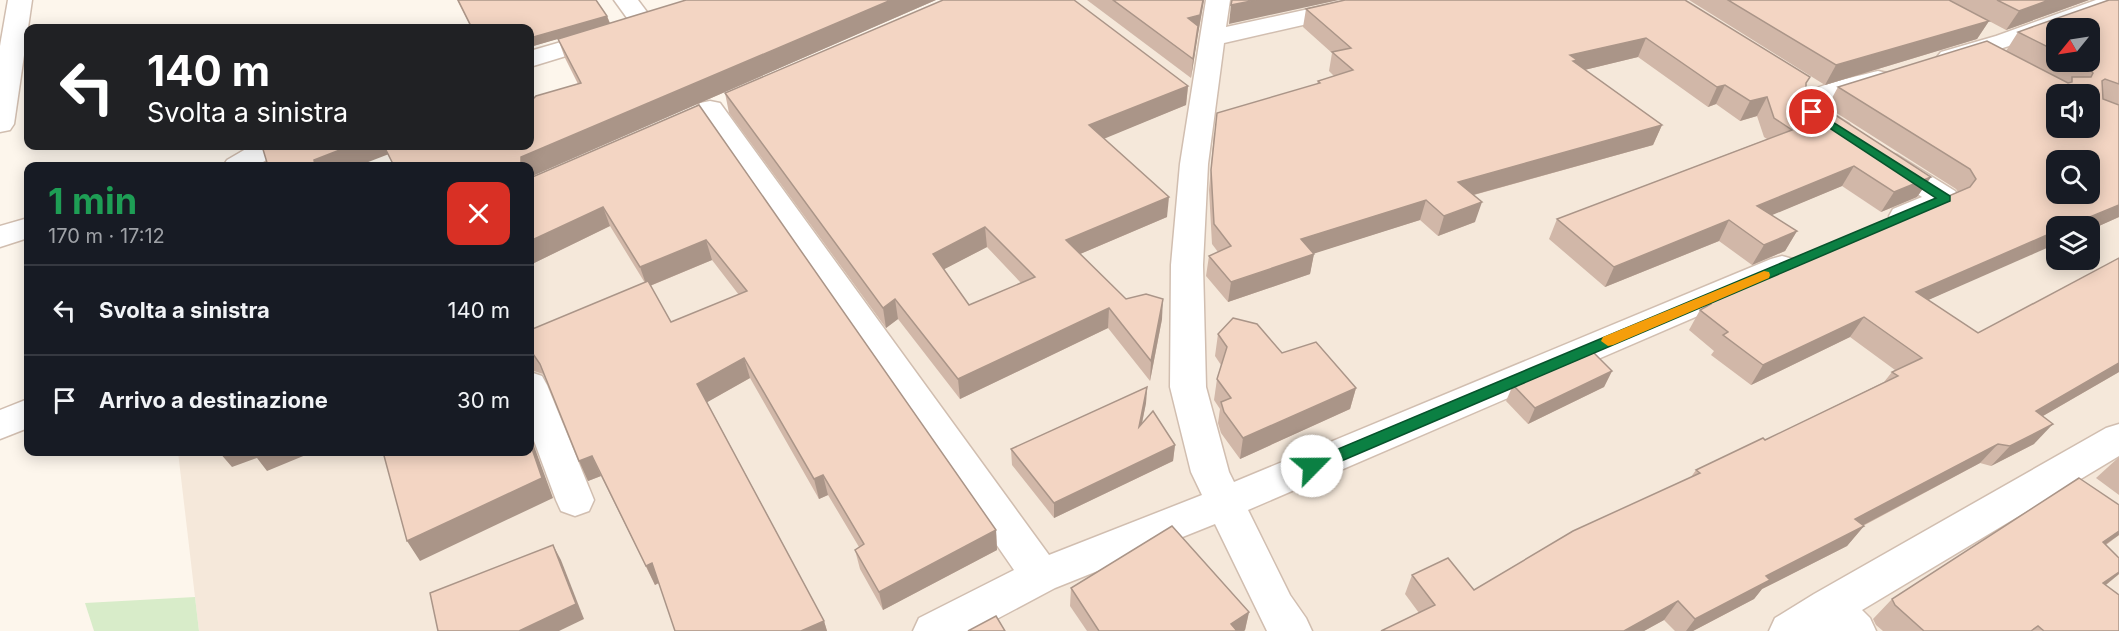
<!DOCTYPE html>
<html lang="it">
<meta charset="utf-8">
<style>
body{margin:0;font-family:Inter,sans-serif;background:#20242c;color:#f1f3f6;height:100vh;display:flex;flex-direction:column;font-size:22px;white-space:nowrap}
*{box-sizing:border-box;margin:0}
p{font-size:20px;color:#9ea1a6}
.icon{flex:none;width:33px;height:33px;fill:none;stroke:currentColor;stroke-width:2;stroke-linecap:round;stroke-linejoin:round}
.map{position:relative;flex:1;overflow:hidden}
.panel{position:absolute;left:24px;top:162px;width:510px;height:294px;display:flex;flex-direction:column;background:#171b24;border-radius:12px;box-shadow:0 3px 15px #0003}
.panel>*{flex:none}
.top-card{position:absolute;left:24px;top:24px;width:510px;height:126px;border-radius:12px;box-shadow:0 3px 15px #0003;background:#202124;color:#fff;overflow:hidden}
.needle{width:39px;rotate:240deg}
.buttons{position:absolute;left:2046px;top:18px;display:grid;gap:12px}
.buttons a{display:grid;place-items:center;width:54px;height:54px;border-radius:12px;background:#171b24;box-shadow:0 3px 15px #0003;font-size:30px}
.pin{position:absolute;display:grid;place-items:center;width:51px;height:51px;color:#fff;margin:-26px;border:3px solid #fff;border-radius:50%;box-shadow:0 2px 6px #0007}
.me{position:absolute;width:66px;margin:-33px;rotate:67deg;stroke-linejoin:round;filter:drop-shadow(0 0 4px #0008)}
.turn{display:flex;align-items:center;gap:21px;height:126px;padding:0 24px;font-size:27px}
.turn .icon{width:78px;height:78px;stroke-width:2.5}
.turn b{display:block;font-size:42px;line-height:51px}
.round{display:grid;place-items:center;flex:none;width:63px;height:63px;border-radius:12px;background:#20242c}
.headline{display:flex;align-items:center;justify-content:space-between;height:102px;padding:0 24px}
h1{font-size:36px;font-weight:700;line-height:45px;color:#1e9e55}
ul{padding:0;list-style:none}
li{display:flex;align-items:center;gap:18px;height:90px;padding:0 24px;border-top:2px solid #363941}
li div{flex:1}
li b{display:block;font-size:22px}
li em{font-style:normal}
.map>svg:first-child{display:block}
.residential{fill:#f5e8da;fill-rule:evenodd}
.green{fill:#d8ecc9}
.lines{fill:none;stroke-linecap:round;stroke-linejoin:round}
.minor-casing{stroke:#d1beb0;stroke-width:3}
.minor{fill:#fff;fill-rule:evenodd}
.wall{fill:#d1b7a8;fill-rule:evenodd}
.shaded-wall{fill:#aa9588}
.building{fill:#f3d5c3;stroke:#aa9588;stroke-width:1.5;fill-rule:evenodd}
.route{fill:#0b8043;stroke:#07532c;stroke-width:1.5}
.slow{fill:#f59e0b}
</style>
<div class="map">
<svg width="2119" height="631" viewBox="0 0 2119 631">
<rect width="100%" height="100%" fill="#fdf6ec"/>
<path class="residential" d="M995,0H2119V631H199L178,452H530V203ZM2056,28H2090V62H2056ZM2056,94H2090V128H2056ZM2056,160H2090V194H2056ZM2056,226H2090V260H2056Z"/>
<path class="green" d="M195,597L199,631H94L85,603Z"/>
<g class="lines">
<defs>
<g id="minor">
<path d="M8,0H32L14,124L10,130L0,132V46Z"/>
<path d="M614,0H638L656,24L653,29L644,31L635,29Z"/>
<path d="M1206,0H1230L1226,27L1350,0H1395L1391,5L1224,43L1208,164L1203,265L1206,387L1229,472L1234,482L1771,259L1782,256L1793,259L1798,267L1793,275L1248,510L1290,595L1306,618L1312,631H1267L1215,524L1055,588L974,631H913L919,618L1014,570L696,109L700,103L710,101L720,103L1049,555L1202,495L1191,472L1170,387L1171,265L1180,164Z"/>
<path d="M2096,0H2119V8L2063,28H2056V31L1959,62L1950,65L1941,62L1937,57L1941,52L1996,36Z"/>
<path d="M606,29L615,31L618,36L615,41L530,67V51Z"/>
<path d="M1878,71L1887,73L1891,79L1887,85L1825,105V109L1849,124L1853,130L1849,136C1842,138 1837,139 1830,136C1819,132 1785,111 1801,96C1812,86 1862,75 1878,71Z"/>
<path d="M251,146H292L288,152L270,158L256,166H223L227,160Z"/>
<path d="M1887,152L1897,155L1955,191L1960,198C1954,207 1915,226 1903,225C1900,225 1897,224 1893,223L1889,216L1893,209L1922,197L1877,167L1873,161L1877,155Z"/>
<path d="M28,218V238L0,247V226Z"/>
<path d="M530,372L542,376L547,385L594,500L589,511L575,516L561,511L556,500L530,430Z"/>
<path d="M28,399V428L0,439V410Z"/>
<path d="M2119,424V456L1862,610L1870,618L1876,631H1769L1775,618L1814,594L2106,428Z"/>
</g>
</defs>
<use href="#minor" class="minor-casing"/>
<use href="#minor" class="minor"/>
</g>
<g class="wall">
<path d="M457,0H596L607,16L610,23L936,0L530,177V166L388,154L262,146H530L578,84L565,58L558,39L594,28L530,47V28H471Z"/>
<path d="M1087,0H1204L1198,34L1191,78Z"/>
<path d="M1685,0L1806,84V93L1812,100L1931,177L1917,197L1881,212L1842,186L1771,215L1797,231L1785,251L1752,265L1719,241L1605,287L1549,239L1557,219L1767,139L1764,137L1757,116L1740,121L1716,104L1708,107L1638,57L1584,70L1662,125L1653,145L1474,195L1475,222L1438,236L1420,220L1314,253L1310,274L1228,302L1206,276L1209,256L1218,252L1212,244L1209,190L1214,133L1317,84L1318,81L1334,76L1329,71L1332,53L1303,27L1306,9Z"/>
<path d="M1689,0H2089L2006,30L1989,21L1977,39L1825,85Z"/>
<path d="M2119,0V217L2090,230V226L1928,300L1978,333L2119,258V372L2043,416L2034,444L1991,466L1980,463L1863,526H1864L1847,546L1762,589L1754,599L1693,631H1675L1664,620L1644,631H1381L1419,613L1405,594L1412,575L1474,590L1691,477L1696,470L1765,440L1884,382L1892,372L1895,370L1850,337L1751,385L1711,355L1714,351L1689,330L1700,310L1705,307L1709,300L1958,192L1956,189L1827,107L1838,87L2006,51L2018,32ZM2056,28L2090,62H2056Z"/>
<path d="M1188,86L1186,105L1104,138L1167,217L1080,254L1126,299L1162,319L1150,381L1108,328L960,399L898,319L886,328L729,113L725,93ZM987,247L1021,283L969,305L944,269Z"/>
<path d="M699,105L996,530L997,550L883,610L860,569L855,550L859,547L828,495L819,499L750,378L707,402L824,621L827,631H675L659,583L655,585L601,476L588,481L545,378L543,374L531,370L530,371V330L645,283L610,226L530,265ZM712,260L739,295L671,322L650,286Z"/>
<path d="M1218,334L1282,353L1356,388L1350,409L1240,459L1221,433L1218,423L1220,409L1214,400L1217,379L1221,365L1215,356Z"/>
<path d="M1612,371L1604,387L1528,424L1506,401L1513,385Z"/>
<path d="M1147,387L1146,403L1142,424L1175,445L1173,461L1054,518L1012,465L1011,449Z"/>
<path d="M2119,457V495L2096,478Z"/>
<path d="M2119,505V535L2106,545L2119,574L2106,585L2119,631H1883L1876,625L1873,619L1892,599Z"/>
<path d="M1071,588L1249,612L1245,630L1244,631H1087L1070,606Z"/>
</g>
<g class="shaded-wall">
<path d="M891,0H936L530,177V166H521V157Z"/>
<path d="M1203,0H1204L1198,34L1191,78L1193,59L1188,18Z"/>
<path d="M1256,0H1339L1229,24L1231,5Z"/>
<path d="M2049,0H2089L2006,30L2019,11Z"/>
<path d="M607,16L610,24L530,47V38Z"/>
<path d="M1989,21L1977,39L1825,85L1836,65Z"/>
<path d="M1646,38L1638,57L1572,73L1570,55Z"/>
<path d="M1725,85L1716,104L1708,107L1717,87Z"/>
<path d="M1188,86L1186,105L1089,145V125Z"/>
<path d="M1767,97L1757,116L1740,121L1750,101Z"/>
<path d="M1662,125L1653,145L1451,201L1458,182Z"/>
<path d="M350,146H385L389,154L358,166H315L314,160Z"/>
<path d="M1854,166L1842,186L1746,226L1757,206Z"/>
<path d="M1931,177L1917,197L1881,212L1894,192Z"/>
<path d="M1169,197L1167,217L1066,260V240Z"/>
<path d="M1426,200L1420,220L1297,259L1301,239Z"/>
<path d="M1482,202L1475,222L1438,236L1444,216Z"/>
<path d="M2119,205V217L2090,230V226H2068Z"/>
<path d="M603,207L610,226L530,265V241Z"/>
<path d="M1729,220L1719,241L1605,287L1614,267Z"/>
<path d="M985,227L987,247L935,274L933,254Z"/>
<path d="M1797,231L1785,251L1752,265L1764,245Z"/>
<path d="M2056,231V244L1901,312L1916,292Z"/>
<path d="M706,240L712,260L647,287L640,267Z"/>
<path d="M1314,254L1310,274L1228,302L1231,282Z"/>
<path d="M895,299L898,319L886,328L883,308Z"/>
<path d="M1163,299L1162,319L1150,381L1151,361Z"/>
<path d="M1109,308L1108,328L960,399L958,379Z"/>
<path d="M1864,317L1850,337L1751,385L1763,365Z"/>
<path d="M744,358L750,378L704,404L697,384Z"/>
<path d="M2119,363V372L2017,431L2036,411Z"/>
<path d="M1612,371L1604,387L1528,424L1535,408Z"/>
<path d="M1147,387L1146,403L1138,442L1139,427Z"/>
<path d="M1356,388L1350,409L1240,459L1243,438Z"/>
<path d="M2053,424L2034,444L1991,466L2010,446Z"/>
<path d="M530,435L553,498L420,561L407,541L530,443Z"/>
<path d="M1998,444L1980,463L1839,538L1855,519Z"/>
<path d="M1175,445L1173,461L1054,518V503Z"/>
<path d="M219,452H313L267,471L257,458L232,467Z"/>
<path d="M592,456L601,476L588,481L579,461Z"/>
<path d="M823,475L828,495L819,499L814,479Z"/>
<path d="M1864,526L1847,546L1762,589L1754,599L1693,631H1686L1695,619L1766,576Z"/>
<path d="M996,530L997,550L883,610L879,592Z"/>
<path d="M2119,531V535L2080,562L2103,542Z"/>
<path d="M553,545L561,560L584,619L559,631H519Z"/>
<path d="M652,563L660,582L655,585L646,566Z"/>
<path d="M2119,572V574L2103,587V583Z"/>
<path d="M1678,601L1664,620L1644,631H1624Z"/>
<path d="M1249,612L1245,630L1244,631H1230L1231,624Z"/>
<path d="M824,621L827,631H801Z"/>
</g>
<g class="building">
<path d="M458,0H596L607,16L530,38V28H472Z"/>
<path d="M686,0H891L521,157V166H394L384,146H530V102L536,96L581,83L558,39Z"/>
<path d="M943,0H1074L1188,86L1089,125L1169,197L1066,240L1126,299L1146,294L1163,299L1151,361L1109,308L958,379L895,299L883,308L725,93ZM985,227L1035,277L969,305L933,254Z"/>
<path d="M1113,0H1203L1200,15L1188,18L1198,26L1193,59Z"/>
<path d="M1232,0H1256L1231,5Z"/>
<path d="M1345,0H1685L1810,77L1806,83V93L1812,100L1931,177L1894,192L1854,166L1757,206L1797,231L1764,245L1729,220L1614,267L1557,219L1792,130L1774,118L1767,97L1750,101L1725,85L1717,87L1646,38L1570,55L1577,60L1573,61L1662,125L1458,182L1482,202L1444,216L1426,200L1301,239L1314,254L1231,282L1209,256L1231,246L1214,224L1211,170L1217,113L1320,83L1318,81L1353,70L1332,52L1351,48L1306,9Z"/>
<path d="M1728,0H1949L1989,21L1836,65Z"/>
<path d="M1997,0H2049L2019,11Z"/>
<path d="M2109,0H2119V84L2105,79L2102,81L2103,99L2119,105V205L2068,226H2056V231L1916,292L1978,333L2119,258V363L2036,411L2053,424L2010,446L1998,444L1855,519L1864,526L1766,576L1770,580L1695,619L1678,601L1624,631H1381L1435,605L1412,575L1448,558L1474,590L1573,531L1700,473L1696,470L1763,438L1765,440L1898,376L1892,372L1922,358L1864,317L1763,365L1723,335L1728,332L1700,310L1711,304L1709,300L1741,285L1970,187L1976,179L1970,169L1838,87L1987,41L2068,83L2072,82V77H2091L2093,73L2088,67L2078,62H2090V28H2056V51L2018,32ZM2056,94H2090V128H2056ZM2056,160H2090V194H2056Z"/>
<path d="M699,105L996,530L879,592L855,550L864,544L823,475L814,479L744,358L697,384L824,621L801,631H675L652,563L646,566L592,456L579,461L540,364L533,354L530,353V330L648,281L671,322L747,291L706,240L640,267L603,207L530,241V178Z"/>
<path d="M262,146H350L314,160L315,166H268Z"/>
<path d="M1233,318L1257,324L1282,353L1316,342L1356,388L1243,438L1224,412L1221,402L1231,398L1217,379L1227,347L1218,334Z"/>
<path d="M1592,351L1612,371L1535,408L1513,385Z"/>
<path d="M1147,387L1139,427L1153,411L1175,445L1054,503L1011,449Z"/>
<path d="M530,443L542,478L407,541L383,452H530Z"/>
<path d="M2079,478L2119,505V531L2103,542L2119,558V572L2103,583L2119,595V631H2044L2038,626L2031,631H1924L1895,605L1892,599Z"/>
<path d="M1172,526L1249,612L1231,624L1237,631H1099L1071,588Z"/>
<path d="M553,545L576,604L519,631H438L430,593Z"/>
<path d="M996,616L1005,631H968Z"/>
</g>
<path class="route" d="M1812,109L1950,196V201L1318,471L1312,472L1307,471L1304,466L1307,462L1936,198L1808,114L1806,112Z"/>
<path class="slow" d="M1764,271L1769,272L1770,275L1769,278L1613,345L1608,346L1601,341L1603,337Z"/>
</svg>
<div class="buttons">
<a><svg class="needle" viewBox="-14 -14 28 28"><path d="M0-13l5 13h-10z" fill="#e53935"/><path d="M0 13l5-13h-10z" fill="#9ea1a6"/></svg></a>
<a><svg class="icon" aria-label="sound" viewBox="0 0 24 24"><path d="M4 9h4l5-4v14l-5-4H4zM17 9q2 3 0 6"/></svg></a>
<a><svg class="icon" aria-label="search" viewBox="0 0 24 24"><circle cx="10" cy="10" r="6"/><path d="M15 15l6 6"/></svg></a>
<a><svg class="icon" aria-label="layers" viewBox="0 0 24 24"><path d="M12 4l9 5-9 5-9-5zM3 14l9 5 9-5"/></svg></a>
</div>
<div class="pin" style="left:1812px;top:112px;background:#d93025"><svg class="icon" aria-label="arrive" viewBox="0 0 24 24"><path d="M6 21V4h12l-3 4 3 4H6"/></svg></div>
<svg class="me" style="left:1312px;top:466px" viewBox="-20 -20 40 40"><circle r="19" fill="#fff"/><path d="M0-13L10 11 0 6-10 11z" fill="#0b8043"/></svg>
<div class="top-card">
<div class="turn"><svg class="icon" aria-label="left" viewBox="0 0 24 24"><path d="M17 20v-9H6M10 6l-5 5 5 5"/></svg><div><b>140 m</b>Svolta a sinistra</div></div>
</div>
<section class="panel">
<div class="headline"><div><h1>1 min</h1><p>170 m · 17:12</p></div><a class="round" style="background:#d93025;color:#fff"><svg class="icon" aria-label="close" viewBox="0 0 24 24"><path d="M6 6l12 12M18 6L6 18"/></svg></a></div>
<ul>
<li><svg class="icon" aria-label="left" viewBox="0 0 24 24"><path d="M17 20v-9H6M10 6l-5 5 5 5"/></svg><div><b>Svolta a sinistra</b></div><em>140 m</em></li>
<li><svg class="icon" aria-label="arrive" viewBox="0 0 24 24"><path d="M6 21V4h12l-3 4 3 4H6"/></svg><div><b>Arrivo a destinazione</b></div><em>30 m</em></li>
</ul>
</section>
</div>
